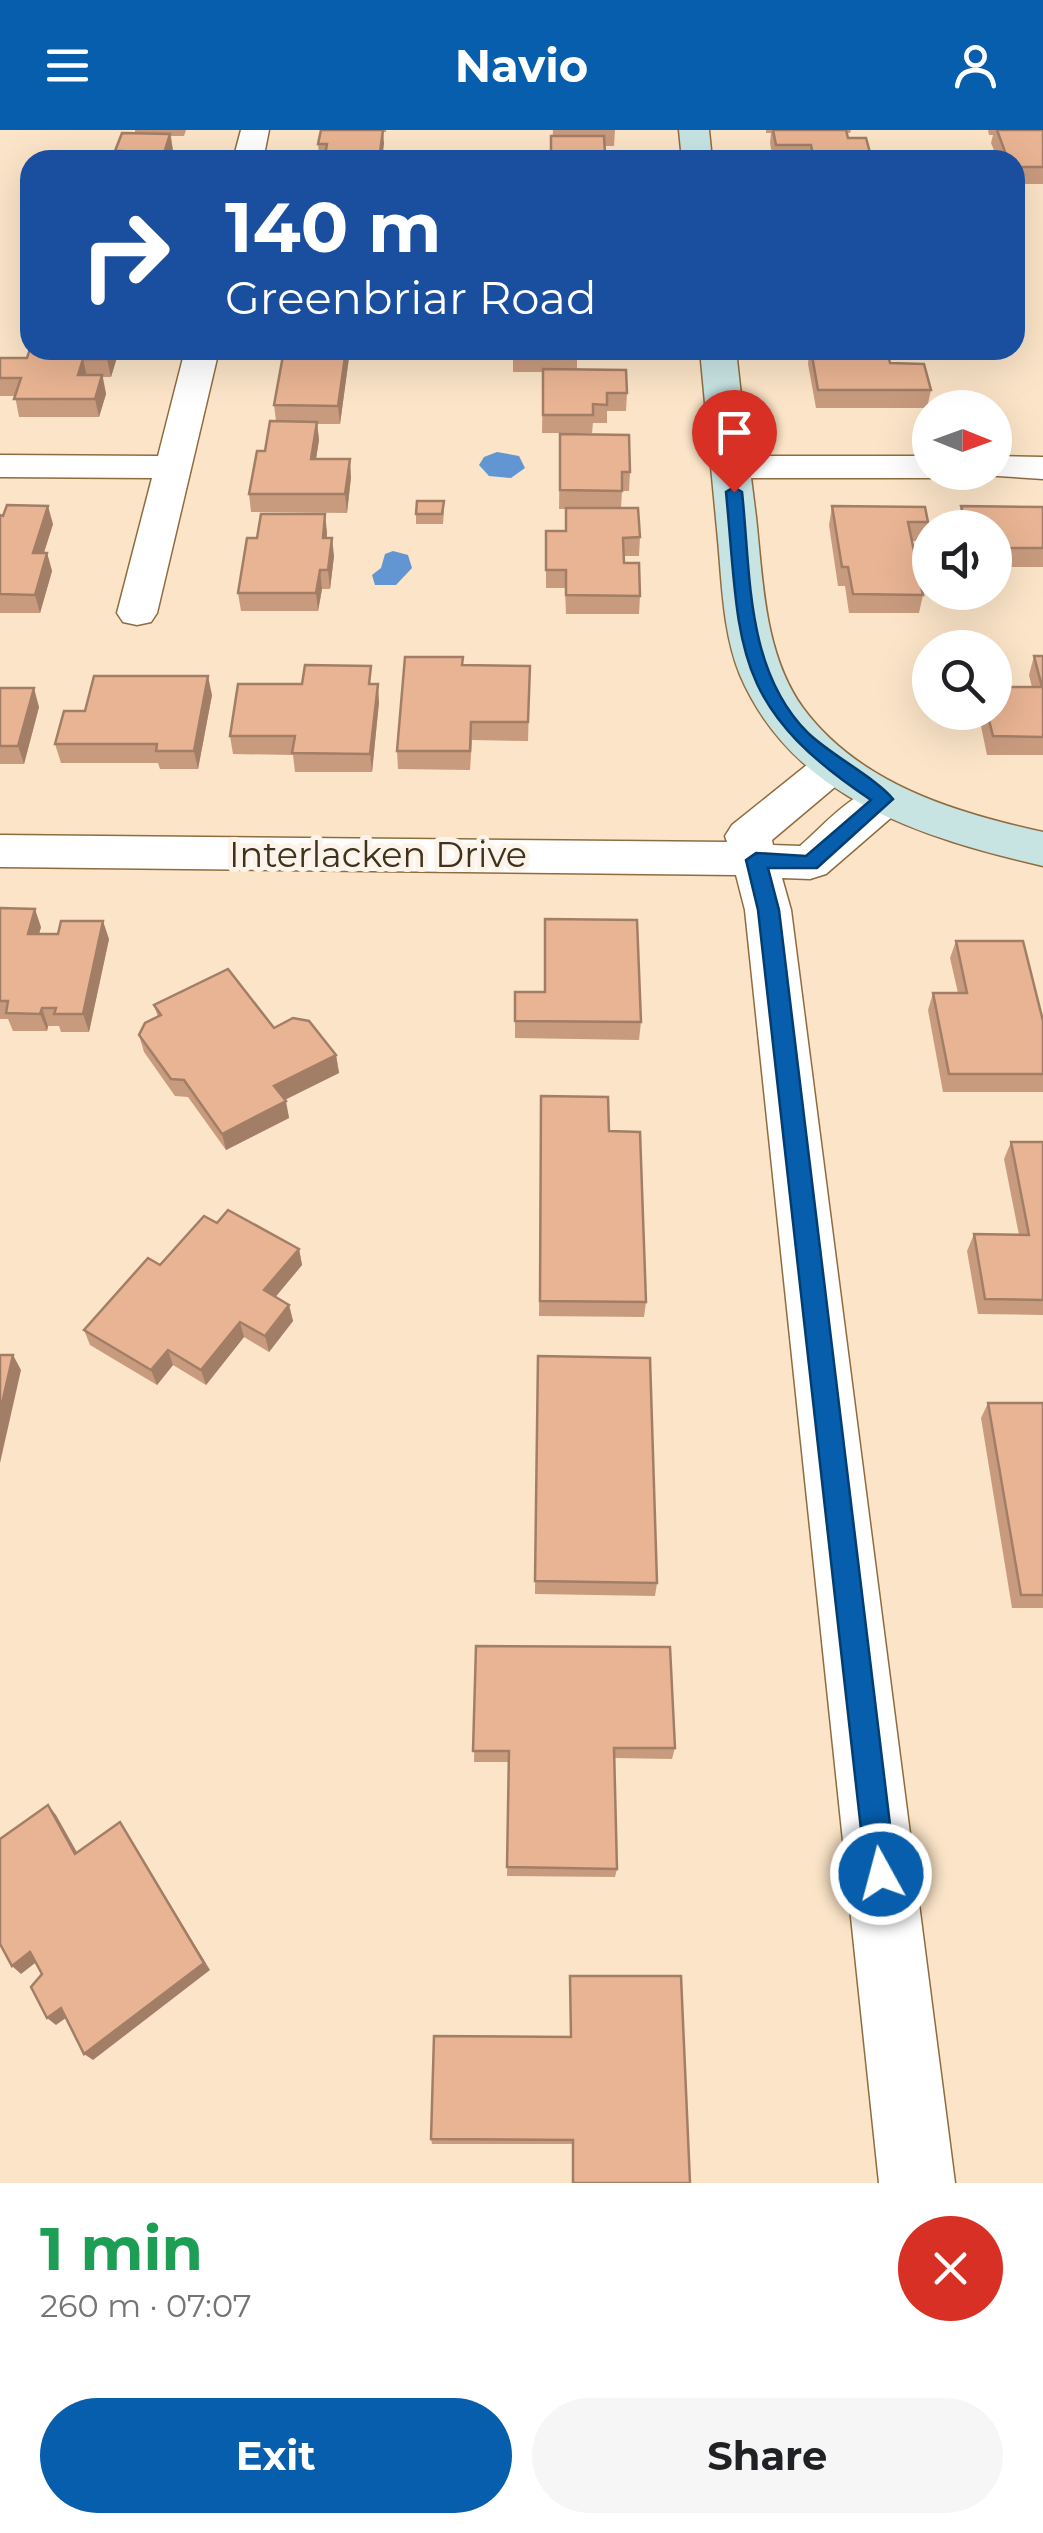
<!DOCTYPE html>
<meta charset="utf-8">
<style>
body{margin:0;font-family:Montserrat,sans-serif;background:#f6f6f6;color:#202124;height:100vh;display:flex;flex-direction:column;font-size:38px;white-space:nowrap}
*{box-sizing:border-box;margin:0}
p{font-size:32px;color:#757577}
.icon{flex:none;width:55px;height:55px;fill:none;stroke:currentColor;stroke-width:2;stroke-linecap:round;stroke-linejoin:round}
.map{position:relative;height:2053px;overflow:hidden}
.drawer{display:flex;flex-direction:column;background:#fff;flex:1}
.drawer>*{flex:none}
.top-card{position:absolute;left:20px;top:20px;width:1005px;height:210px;border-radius:30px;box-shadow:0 10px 40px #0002;background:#1a4fa0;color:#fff;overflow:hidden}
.needle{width:65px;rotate:91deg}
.buttons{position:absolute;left:912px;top:260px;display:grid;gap:20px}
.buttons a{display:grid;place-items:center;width:100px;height:100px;border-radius:50%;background:#fff;box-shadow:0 10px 40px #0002;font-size:50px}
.pin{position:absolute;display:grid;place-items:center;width:85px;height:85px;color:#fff;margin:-102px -42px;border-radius:50% 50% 50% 0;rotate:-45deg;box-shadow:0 0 10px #0007}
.pin .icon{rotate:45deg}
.me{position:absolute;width:110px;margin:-55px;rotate:353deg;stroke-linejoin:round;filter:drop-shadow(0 0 8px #0008)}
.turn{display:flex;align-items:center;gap:35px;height:210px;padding:0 40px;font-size:45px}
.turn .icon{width:130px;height:130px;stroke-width:2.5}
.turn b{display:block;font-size:70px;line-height:85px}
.round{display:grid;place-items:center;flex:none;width:105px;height:105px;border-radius:52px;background:#f6f6f6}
.overview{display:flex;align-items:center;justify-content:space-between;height:170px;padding:0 40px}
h1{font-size:60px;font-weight:700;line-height:75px;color:#1e9e55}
.cta{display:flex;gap:20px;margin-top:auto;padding:20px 40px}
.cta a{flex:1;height:115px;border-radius:60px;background:#065eac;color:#fff;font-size:40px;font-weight:700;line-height:115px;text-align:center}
.cta a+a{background:#f6f6f6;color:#202124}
header{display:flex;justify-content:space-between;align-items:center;height:130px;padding:0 40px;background:#065eac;color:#fff;font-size:45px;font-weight:700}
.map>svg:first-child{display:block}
.water{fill:#6296d2}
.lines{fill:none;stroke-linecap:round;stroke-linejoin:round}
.street-casing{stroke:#8f6c3f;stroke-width:3}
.secondary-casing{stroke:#8f6c3f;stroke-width:3}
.street{fill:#fff;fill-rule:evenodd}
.secondary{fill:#c7e4e3;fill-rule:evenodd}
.wall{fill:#c89b7e}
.shaded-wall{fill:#a37e67}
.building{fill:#e9b493;stroke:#a37e67;stroke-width:2.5}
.route{fill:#065eac;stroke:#043d70;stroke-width:2.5}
.labels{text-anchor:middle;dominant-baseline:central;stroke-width:10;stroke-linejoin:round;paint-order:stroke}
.street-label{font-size:35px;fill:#40311d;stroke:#fcf4ea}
</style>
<header><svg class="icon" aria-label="menu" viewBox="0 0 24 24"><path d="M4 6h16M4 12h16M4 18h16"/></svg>Navio<svg class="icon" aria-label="person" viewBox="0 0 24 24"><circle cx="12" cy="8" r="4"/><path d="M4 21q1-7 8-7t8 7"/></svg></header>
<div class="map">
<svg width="1043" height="2053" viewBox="0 0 1043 2053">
<rect width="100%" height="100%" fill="#fbe4c7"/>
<g class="water">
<path d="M497,322L519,326L525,338L511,348L489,346L479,335L484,327Z"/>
<path d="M393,421L408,425L412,438L396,455H375L372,445L381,438L385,424Z"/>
</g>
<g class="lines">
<defs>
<g id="street">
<path d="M241,0H269L263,30H233Z"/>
<path d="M185,220H219L157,483L151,492L137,495L123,492L117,483L152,348L0,347V325L158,326Z"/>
<path d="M731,326H930V342H945L930,348H731L718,345L713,337L718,329Z"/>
<path d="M995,326L1043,327V349L982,345L995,342Z"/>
<path d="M833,621L848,626L855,636L848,646L772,710L773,715L800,716C827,693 862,648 900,658L906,669L900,680L826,744L810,749L782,748L791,780L955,2053H879L745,780L736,745L0,737V705L727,712L725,706L732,695L818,626Z"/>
</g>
<g id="secondary">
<path d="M679,0H709L712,30H682Z"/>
<path d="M700,220H736C742,276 749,332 756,387C763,451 764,524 803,578C859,654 956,683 1043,702V736C923,708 793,669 740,545C723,503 722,454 718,410C712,347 706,283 700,220Z"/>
</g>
</defs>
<use href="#street" class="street-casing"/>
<use href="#secondary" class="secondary-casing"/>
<use href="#street" class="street"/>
<use href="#secondary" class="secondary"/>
</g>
<g class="wall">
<path d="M135,0H186L184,6H171L173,21L172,30H117L115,21L135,3Z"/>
<path d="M321,0H386V2H383L382,30H315L319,26L318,14Z"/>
<path d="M553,0H615L614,16H605V30H551Z"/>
<path d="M766,0H851L850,3H847L848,8L872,30H773L770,13L771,3H766Z"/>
<path d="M988,0H1043V54H1015V30H998L991,13L993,5H989Z"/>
<path d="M350,220L340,294H317L319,310L316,329L351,347L347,383L251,382L249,364L276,291L274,275Z"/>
<path d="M513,220H577V240L627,263L626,281H607V293H593L592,303H542L543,242H513Z"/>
<path d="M807,220H887L890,233L931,260L927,278H816L808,234L809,223H807Z"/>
<path d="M118,224L111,247H103L106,264L99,287H19L15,266H0V228Z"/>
<path d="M560,304L630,342L629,361H622L621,378L640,407L639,426H624V433L640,466L639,484H566L565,458H546V401H565L566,379H559Z"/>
<path d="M832,376L928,392L924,411H912L923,465L919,483H849L845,456H838L829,395Z"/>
<path d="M961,376L1043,377V437H995V398H958Z"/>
<path d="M444,381L443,394H416V384Z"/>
<path d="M0,385L53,394L44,423H47L52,441L40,483H0Z"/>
<path d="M327,402V408L334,426L330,459H322L318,481H241L238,463L257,408Z"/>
<path d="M1034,526H1043V625H987L978,582H995L1032,557L1029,545Z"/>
<path d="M463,535L530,536L528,611L472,610L470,640L398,639L397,621Z"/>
<path d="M0,558L39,577L24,634H0Z"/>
<path d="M212,565L198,639H160L158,633H61L55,614L85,581Z"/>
<path d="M379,572L372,642H295L293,625L233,624L230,606Z"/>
<path d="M0,778L41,797L39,804L109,809L89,902H61L59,896H48L47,901H13L8,889H0Z"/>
<path d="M956,811L1043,891V962H943L928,880L933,863H958L950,828Z"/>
<path d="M515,862H544L641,892L639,910L515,908Z"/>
<path d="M154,875L274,898L336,925L339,943L285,970L289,988L226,1020L188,967L175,966L144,922L139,905L158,887Z"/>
<path d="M541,966L609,1001L646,1172L644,1187L539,1186Z"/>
<path d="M1011,1012H1043V1185L978,1184L967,1121L974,1104L1019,1105L1004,1029Z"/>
<path d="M217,1093L299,1119L302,1135L275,1167L289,1175L293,1191L269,1222L244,1207L206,1255L173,1235L157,1255L90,1215L84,1200L160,1135Z"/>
<path d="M538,1226L657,1453L655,1466L535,1464Z"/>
<path d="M988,1273H1043V1478H1012L981,1288Z"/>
<path d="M476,1516L675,1618L672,1629L614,1628L617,1739L615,1747L507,1746L509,1632H474Z"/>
<path d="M570,1846L690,2053H572V2014H432L431,2009L570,1907Z"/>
</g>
<g class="shaded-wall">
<path d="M383,0L384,14L382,30H379Z"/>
<path d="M170,4L173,21L172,30H167L165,20Z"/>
<path d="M110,220H117L118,224L111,247L107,229Z"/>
<path d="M346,220H350L340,294L338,276Z"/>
<path d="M83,229L87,247L78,245Z"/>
<path d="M102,245L106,264L99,287L95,269Z"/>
<path d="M317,292L319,310L313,347L311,329Z"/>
<path d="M350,329L351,347L347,383L345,364Z"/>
<path d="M48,376L53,394L38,441L33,423Z"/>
<path d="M325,384L327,402L325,426L323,408Z"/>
<path d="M332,408L334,426L330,459L328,440Z"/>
<path d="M47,423L52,441L40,483L35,465Z"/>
<path d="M320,440L322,459L318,481L316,463Z"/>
<path d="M208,546L212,565L198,639L194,621Z"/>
<path d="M378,554L379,572L372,642L370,624Z"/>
<path d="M34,558L39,577L24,634L18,616Z"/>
<path d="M35,779L41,797L34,822L28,804Z"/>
<path d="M103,791L109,809L89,902L83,884Z"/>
<path d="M42,878L48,896L47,901L40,884Z"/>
<path d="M336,925L339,943L278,973L274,956Z"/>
<path d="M286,971L289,988L226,1020L222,1004Z"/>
<path d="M299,1119L302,1135L268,1176L264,1160Z"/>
<path d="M289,1175L293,1191L269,1222L265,1206Z"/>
<path d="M240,1192L244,1207L206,1255L201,1240Z"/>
<path d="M168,1220L173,1235L157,1255L151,1240Z"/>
<path d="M13,1225L21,1240L0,1333V1282Z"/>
<path d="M48,1675L56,1685L83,1733L75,1724Z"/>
<path d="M120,1692L210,1840L93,1930L84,1924Z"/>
<path d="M30,1822L39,1830L21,1844L12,1836Z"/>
<path d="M61,1878L70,1885L56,1895L47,1888Z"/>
</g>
<g class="building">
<path d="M321,0H383L379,30H315L316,25L325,26L327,14H318Z"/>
<path d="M773,0H846L848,8H866L872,30H814L811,15H776Z"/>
<path d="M997,0H1043V37H1015V30H1008Z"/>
<path d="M122,3L170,4L165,20H171L168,30H119L122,21H115Z"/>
<path d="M551,6H604L605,23H599L600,30H551Z"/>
<path d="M30,219L110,220L107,229H83L78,245H102L95,269H14L21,248H0V228H27Z"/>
<path d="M284,220H346L338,276L274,275Z"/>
<rect x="513" y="220" width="64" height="4"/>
<path d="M811,220H887L890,233L924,234L931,260H818Z"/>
<path d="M543,239L626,240L627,263H607V275L593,274V285H543Z"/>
<path d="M270,291L317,292L311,329H350L345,364H249L257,321H265Z"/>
<path d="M560,304L629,305L630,342H622V361L560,360Z"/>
<path d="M417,371H444L442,384H416Z"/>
<path d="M7,375L48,376L33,423H47L35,465L0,464V385L3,386Z"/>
<path d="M832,376L925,377L928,392H908L923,465L853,464L848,437H842Z"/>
<path d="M961,376L1043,377V418H995V398H967Z"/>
<path d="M566,378H638L640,407L623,408L624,433H639L640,466L566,465V440H546V401H566Z"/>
<path d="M261,384H325L323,408H332L328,440H320L316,463H238L247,408H257Z"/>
<path d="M1034,526H1043V607L993,606L987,582H995V557H1042Z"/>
<path d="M405,527H463L462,535L530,536L528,592H471L470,621H397Z"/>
<path d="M305,535L371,536L369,554H378L370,624L292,623L295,606H230L238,554H302Z"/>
<path d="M94,546H208L194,621H156L157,614H55L64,581H85Z"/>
<path d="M0,558H34L18,616H0Z"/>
<path d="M0,778L35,779L28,804H58L61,791H103L83,884H54L56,878H42L40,884L6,883L8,871H0Z"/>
<path d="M545,789L637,790L641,892L515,891V862H545Z"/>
<path d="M956,811H1023L1043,891V944H949L933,863H967Z"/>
<path d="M228,839L274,898L293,888L309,891L336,925L274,956L286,971L222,1004L184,950L171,949L139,905L145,893L161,885L154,875Z"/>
<path d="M541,966L608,967L609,1001L640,1002L646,1172L540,1171Z"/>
<path d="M1011,1012H1043V1170L985,1169L974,1104L1029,1105Z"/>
<path d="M228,1080L299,1119L264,1160L289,1175L265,1206L240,1192L201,1240L168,1220L151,1240L84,1200L148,1128L160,1135L204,1086L217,1093Z"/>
<path d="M0,1225H13L0,1282Z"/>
<path d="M538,1226L650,1228L657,1453L535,1451Z"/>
<path d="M988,1273H1043V1465H1021Z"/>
<path d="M476,1516L670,1517L675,1618H614L617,1739L507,1737L509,1621H473Z"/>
<path d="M48,1675L75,1724L120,1692L204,1833L84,1924L61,1878L47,1888L31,1857L42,1844L30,1822L12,1836L0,1814V1709Z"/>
<path d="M570,1846H681L690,2053H573V2010L431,2009L434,1906L571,1907Z"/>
</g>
<path class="route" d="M734,357L742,362C751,444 745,540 808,603C832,626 876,648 893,669L817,738H768L779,780L896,1744L891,1755L881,1759L870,1755L866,1744L758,780L746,730L756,723L806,726L871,670C729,575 741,518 726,362Z"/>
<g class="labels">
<g class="street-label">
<text x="378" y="724">Interlacken Drive</text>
</g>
</g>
</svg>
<div class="buttons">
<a><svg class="needle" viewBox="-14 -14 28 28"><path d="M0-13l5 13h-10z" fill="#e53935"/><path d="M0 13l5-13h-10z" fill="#757577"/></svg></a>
<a><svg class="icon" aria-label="sound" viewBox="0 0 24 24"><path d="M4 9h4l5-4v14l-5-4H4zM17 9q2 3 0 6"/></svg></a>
<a><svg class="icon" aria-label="search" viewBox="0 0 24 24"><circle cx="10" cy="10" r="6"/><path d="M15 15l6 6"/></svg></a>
</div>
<div class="pin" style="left:734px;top:362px;background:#d93025"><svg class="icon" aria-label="arrive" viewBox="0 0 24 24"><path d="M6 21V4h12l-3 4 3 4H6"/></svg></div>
<svg class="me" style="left:881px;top:1744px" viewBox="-20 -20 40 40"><circle r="17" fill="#065eac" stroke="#fff" stroke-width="3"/><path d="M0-11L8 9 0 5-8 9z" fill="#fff"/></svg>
<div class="top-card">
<div class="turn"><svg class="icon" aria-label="right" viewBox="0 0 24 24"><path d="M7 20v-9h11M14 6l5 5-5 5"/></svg><div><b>140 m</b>Greenbriar Road</div></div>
</div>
</div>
<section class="drawer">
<div class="overview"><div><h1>1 min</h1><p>260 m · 07:07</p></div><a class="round" style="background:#d93025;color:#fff"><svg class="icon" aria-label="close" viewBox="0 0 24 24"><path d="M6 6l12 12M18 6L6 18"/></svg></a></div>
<div class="cta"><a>Exit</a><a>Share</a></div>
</section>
